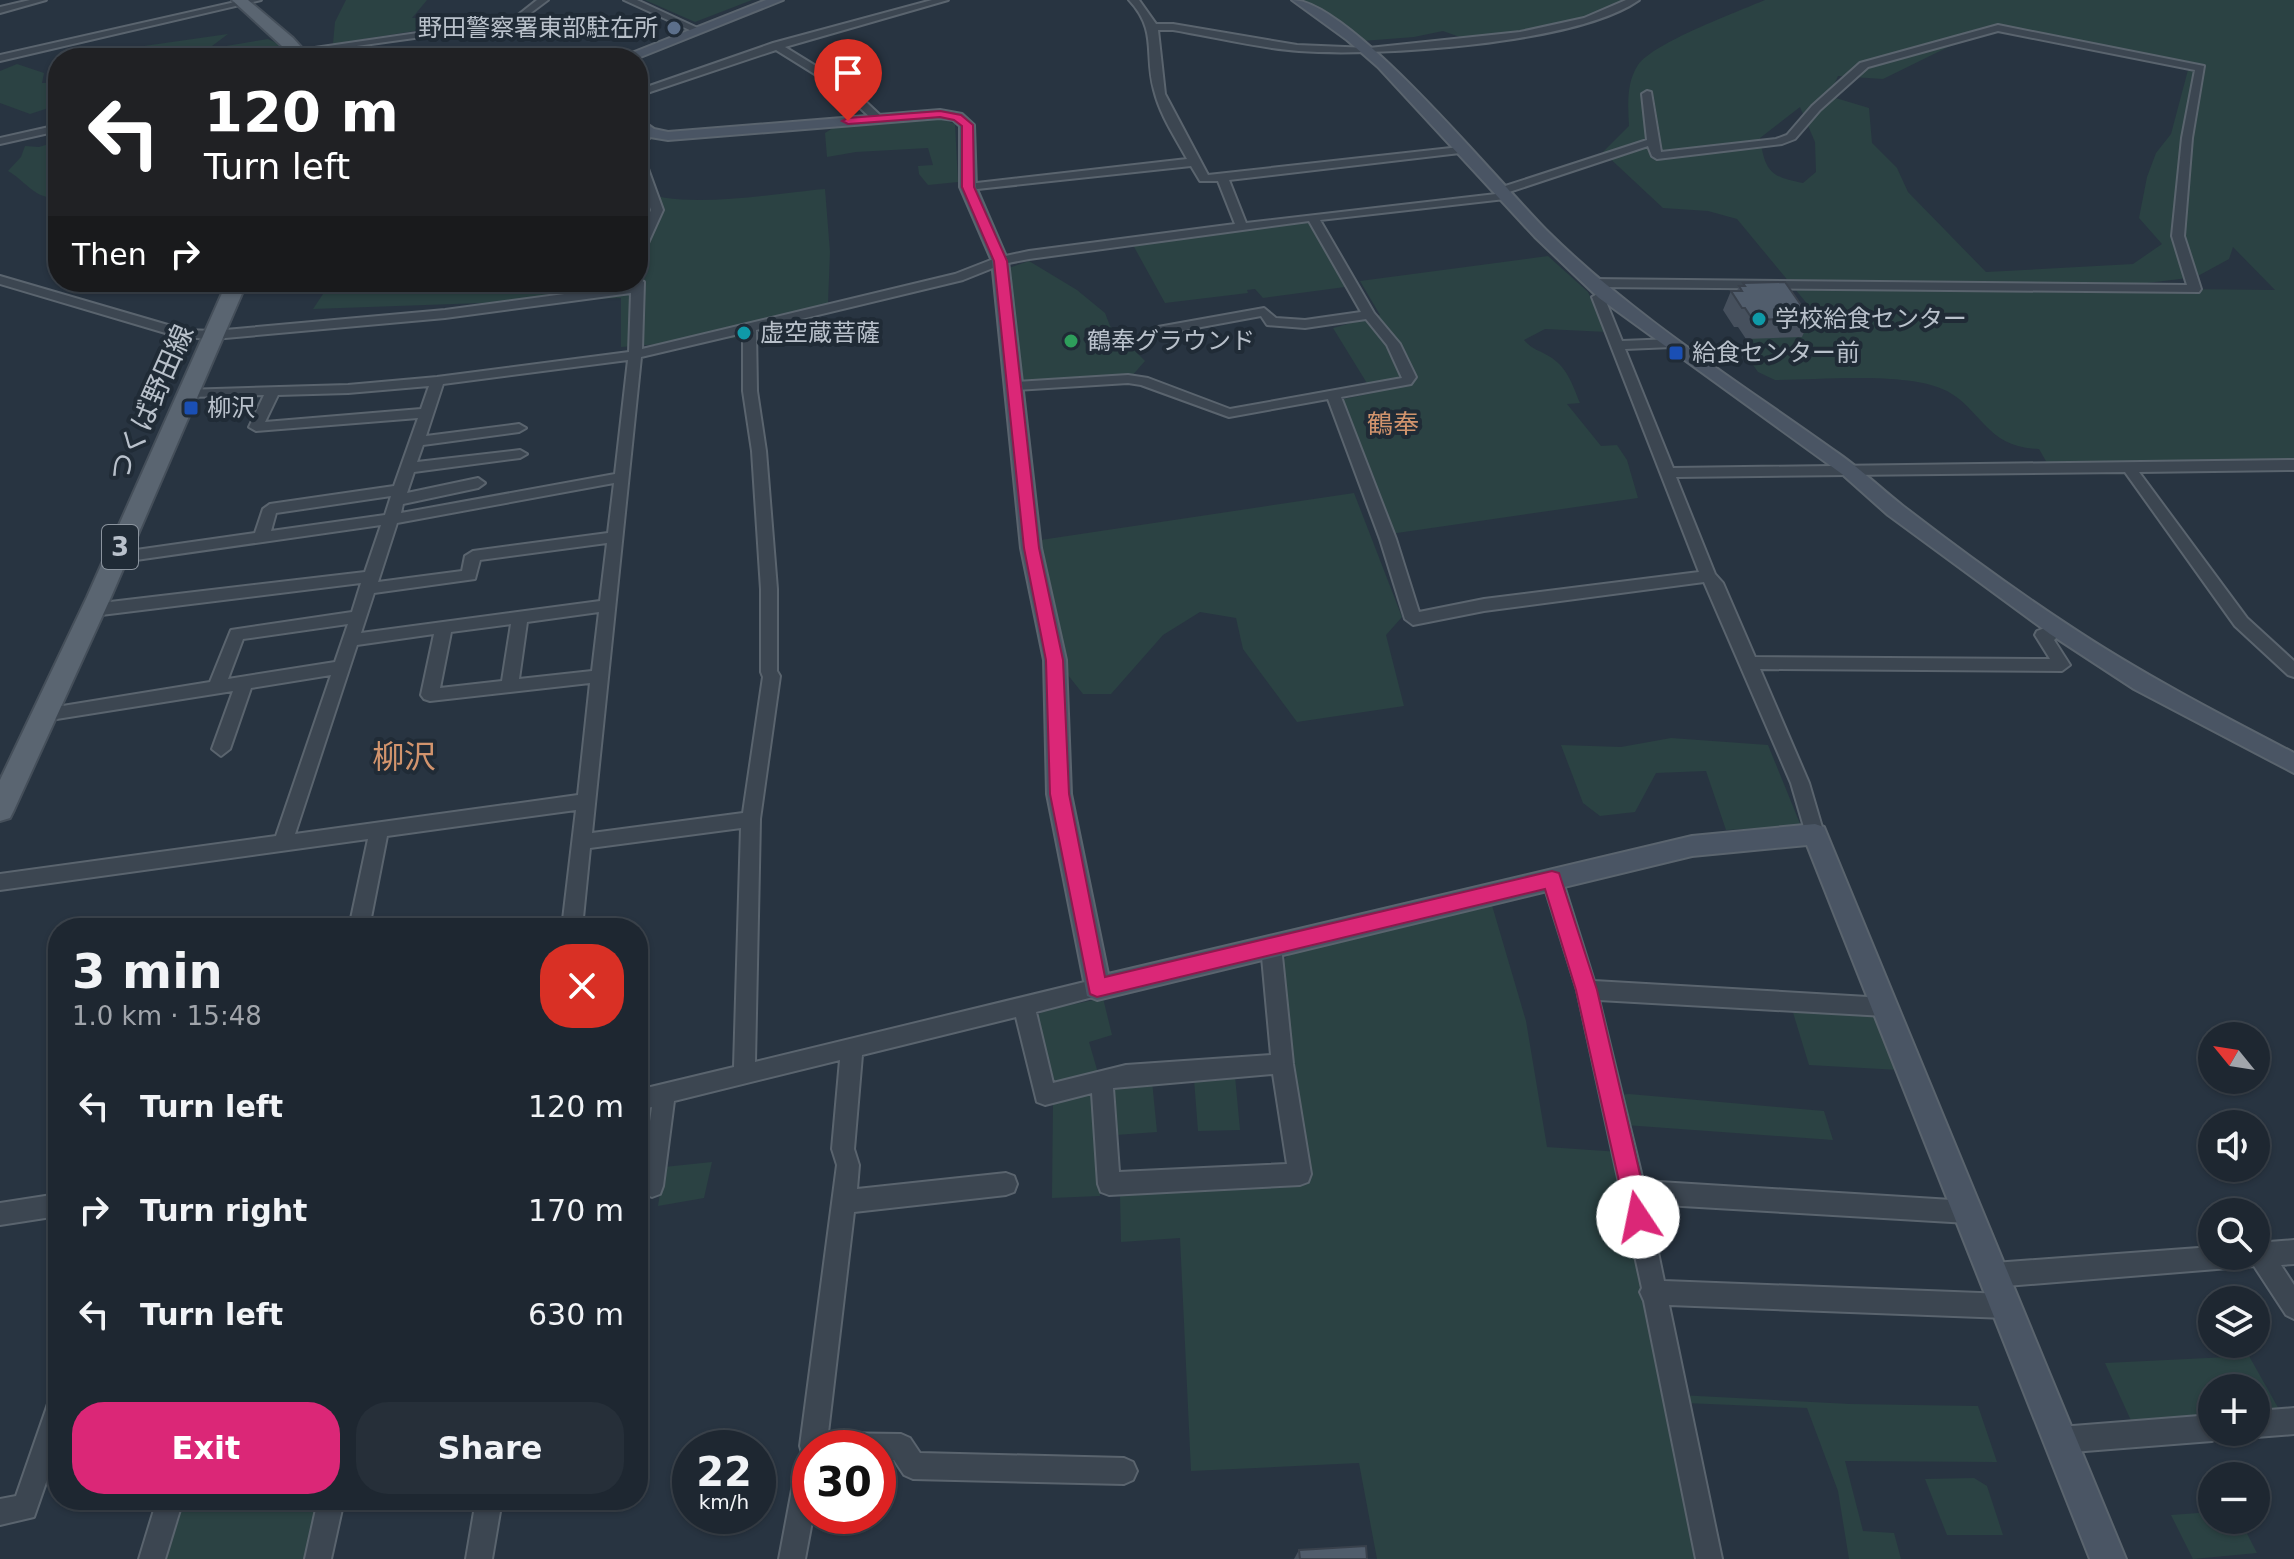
<!DOCTYPE html>
<meta charset="utf-8">
<style>
body{margin:0;font-family:"DejaVu Sans","Noto Sans JP",sans-serif;background:#262f39;color:#f1f3f6;height:100vh;display:flex;flex-direction:column;font-size:30px;white-space:nowrap}
*{box-sizing:border-box;margin:0}
p{font-size:26px;color:#a1a5ab}
.icon{flex:none;width:44px;height:44px;fill:none;stroke:currentColor;stroke-width:2;stroke-linecap:round;stroke-linejoin:round}
.map{position:relative;flex:1;overflow:hidden}
.drawer{position:absolute;left:48px;top:918px;width:600px;height:592px;display:flex;flex-direction:column;background:#1e2731;border-radius:32px;box-shadow:0 2px 6px #0004,0 0 0 2px #3c444d}
.drawer>*{flex:none}
.hud{position:absolute;left:48px;top:48px;width:600px;height:244px;border-radius:32px;box-shadow:0 2px 6px #0004,0 0 0 2px #3c444d;background:#202124;color:#fff;overflow:hidden}
.needle{width:52px;rotate:300deg}
.fabs{position:absolute;left:2198px;top:1022px;display:grid;gap:16px}
.fabs a{display:grid;place-items:center;width:72px;height:72px;border-radius:50%;background:#1e2731;box-shadow:0 2px 6px #0004,0 0 0 2px #3c444d;font-size:40px}
.speed{position:absolute;left:672px;top:1430px;display:flex;gap:16px;font-size:40px;font-weight:700;text-align:center}
.speed>*{display:grid;place-content:center;width:104px;height:104px;border-radius:50%;background:#1e2731;box-shadow:0 2px 6px #0004,0 0 0 2px #3c444d;line-height:1}
.speed small{font-size:20px;font-weight:400}
.speed .limit{border:12px solid #d22;background:#fff;color:#111}
.pin{position:absolute;display:grid;place-items:center;width:68px;height:68px;color:#fff;margin:-82px -34px;border-radius:50% 50% 50% 0;rotate:-45deg;box-shadow:0 0 8px #0007}
.pin .icon{rotate:45deg}
.me{position:absolute;width:88px;margin:-44px;rotate:349deg;stroke-linejoin:round;filter:drop-shadow(0 0 6px #0008)}
.turn{display:flex;align-items:center;gap:28px;height:168px;padding:0 24px;font-size:36px}
.turn .icon{width:104px;height:104px;stroke-width:2.5}
.turn b{display:block;font-size:56px;line-height:68px}
.then{display:flex;align-items:center;height:76px;padding:0 24px;background:#0003;gap:16px;font-size:30px}
.round{display:grid;place-items:center;flex:none;width:84px;height:84px;border-radius:32px;background:#262f39}
.overview{display:flex;align-items:center;justify-content:space-between;height:136px;padding:0 24px}
h1{font-size:48px;font-weight:800;line-height:60px}
.cta{display:flex;gap:16px;margin-top:auto;padding:16px 24px}
.cta a{flex:1;height:92px;border-radius:32px;background:#db2777;color:#fff;font-size:32px;font-weight:800;line-height:92px;text-align:center}
.cta a+a{background:#262f39;color:#f1f3f6}
ul{padding:0;list-style:none}
li{display:flex;align-items:center;gap:24px;height:104px;padding:0 24px}
li div{flex:1}
li b{display:block;font-size:30px}
li em{font-style:normal}
.map>svg:first-child{display:block}
.green{fill:#2b4243;fill-rule:evenodd}
.lines{fill:none;stroke-linecap:round;stroke-linejoin:round}
.street-casing{stroke:#5a646e;stroke-width:4}
.secondary-casing{stroke:#5a646e;stroke-width:4}
.primary-casing{stroke:#454f5a;stroke-width:4}
.street{fill:#3c4651;fill-rule:evenodd}
.secondary{fill:#4a5564;fill-rule:evenodd}
.primary{fill:#5a6571;fill-rule:evenodd}
.wall{fill:#46505d}
.building{fill:#515d6c;stroke:#39414c;stroke-width:2}
.route{fill:#db2777;stroke:#8e194d;stroke-width:2}
.service-dot{fill:#5c6f8a;stroke:#202b36;stroke-width:3}
.culture-dot{fill:#0f9aa8;stroke:#202b36;stroke-width:3}
.leisure-dot{fill:#2e9e5b;stroke:#202b36;stroke-width:3}
.transit-dot{fill:#1a4fb4;stroke:#202b36;stroke-width:3}
.labels{text-anchor:middle;dominant-baseline:central;stroke-width:8;stroke-linejoin:round;paint-order:stroke}
.far-poi-label{font-size:24px;fill:#b9c1cb;stroke:#202b36;text-anchor:start}
.far-quarter-label{font-size:26px;fill:#d2946d;stroke:#202b36}
.shield{fill:#202b36;stroke:#8b949e;stroke-width:2}
.shield-label{font-size:26px;font-weight:bold;fill:#b9c1cb}
.street-label{font-size:28px;fill:#b9c1cb;stroke:#202b36}
.quarter-label{font-size:32px;fill:#d2946d;stroke:#202b36}
</style>
<div class="map">
<svg width="2294" height="1559" viewBox="0 0 2294 1559">
<rect width="100%" height="100%" fill="#283441"/>
<g class="green">
<path d="M346,0H427L412,18H438L433,28L333,44L335,22Z"/>
<path d="M645,0H752L695,22Z"/>
<path d="M1304,0H1625L1576,25L1471,41L1443,31L1414,37L1362,41Z"/>
<path d="M1765,0H2294V470L2047,463L2039,449C1987,448 1982,410 1947,391C1908,371 1821,380 1775,380L1758,372L1744,352L1747,339L1801,320L1809,306L1737,219L1708,211L1663,208L1603,152L1629,126C1628,106 1626,83 1638,65C1653,43 1737,12 1765,0ZM1989,27L2112,50L2188,70L2171,134L2156,153L2147,177L2139,218L2162,244L2133,264L1986,272L1908,192L1897,168L1872,143L1869,108L1829,96L1838,76L1883,79ZM1800,107L1815,142L1816,172L1803,183C1770,177 1765,171 1760,138ZM2233,247L2275,290L1984,287L2123,286L2196,277L2229,259Z"/>
<path d="M228,34L208,49L268,39L285,47L277,58H125L144,46Z"/>
<path d="M17,64L44,73L42,83H58V105L30,114L0,103V71Z"/>
<path d="M938,118L955,124L958,182L928,185L919,174L918,166L933,165L928,148L856,152L827,157L825,133L836,126Z"/>
<path d="M58,141V197C36,201 26,181 8,171L21,157L25,146L39,147Z"/>
<path d="M825,189L830,252L828,303L753,324L750,337L621,347V298L313,309L331,282H638V190C680,211 777,193 825,189Z"/>
<path d="M1306,222L1311,224L1345,287L1263,298L1255,289L1247,290L1248,293L1165,303L1133,245Z"/>
<path d="M1548,256L1588,292L1607,332L1545,329L1524,340C1532,350 1542,351 1552,358C1568,369 1573,386 1580,403L1567,404L1601,446L1617,445L1627,460L1638,498L1390,534L1339,400L1373,393L1333,328L1380,315L1360,281Z"/>
<path d="M1029,261L1077,290L1105,313L1110,326L1145,361L1130,378L1022,382L1009,268Z"/>
<path d="M1354,493L1402,617L1386,635L1404,706L1297,722L1243,649L1236,618L1200,612L1163,635L1111,694H1083L1060,665L1034,541Z"/>
<path d="M1671,738L1768,745L1801,826L1726,830L1706,771L1656,773L1635,812L1600,816L1583,803L1561,745L1621,747Z"/>
<path d="M1491,902L1526,1021L1547,1147L1620,1152L1703,1559H1377L1359,1463L1191,1471L1180,1238L1121,1242L1120,1195L1309,1182L1281,963L1290,953Z"/>
<path d="M1103,998L1112,1035L1089,1042L1098,1073L1059,1084L1050,1079L1036,1019L1042,1011Z"/>
<path d="M1791,1006L1877,1013L1899,1070L1809,1065Z"/>
<path d="M1235,1076L1240,1130L1198,1131L1194,1079Z"/>
<path d="M1152,1081L1157,1132L1116,1135L1112,1092L1117,1085Z"/>
<path d="M1086,1092L1095,1098L1100,1196L1052,1198L1053,1101Z"/>
<path d="M1629,1094L1824,1111L1833,1140L1625,1125L1619,1095Z"/>
<path d="M712,1162L704,1198L658,1206L664,1167Z"/>
<path d="M2249,1356L2281,1413L2256,1415V1388H2212V1419L2133,1425L2105,1363Z"/>
<path d="M1679,1395L1850,1404L1978,1406L1997,1462L1845,1461L1863,1531L1894,1533L1901,1559H1849L1838,1491L1807,1408L1685,1403Z"/>
<path d="M1974,1478L1987,1486L2003,1535H1947L1925,1479Z"/>
<path d="M185,1500H320L305,1559H166Z"/>
<path d="M2212,1512V1520H2240L2257,1553L2193,1559L2171,1515Z"/>
</g>
<g class="lines">
<defs>
<g id="street">
<path d="M30,0H46L0,13V7Z"/>
<path d="M244,0H261L0,61V55Z"/>
<path d="M537,0H548L516,24L299,54L294,51L513,19Z"/>
<path d="M624,0H637L702,30L694,32Z"/>
<path d="M932,0H948L785,47L850,87L882,117V121H874L842,91L776,50L638,96V90L773,43Z"/>
<path d="M1129,0H1139L1156,24H1173L1297,45L1369,48L1520,32L1584,18L1626,0H1639C1577,44 1376,57 1299,51C1257,48 1215,37 1173,30H1158L1165,94L1208,175L1460,147L1465,150L1460,153L1229,180L1246,223L1496,194V189L1647,140L1642,94L1647,91L1651,92L1661,152L1776,139L1787,135L1812,106L1860,63L1998,25L2204,66L2192,138L2184,236L2201,289L2199,292L1592,287L1586,283L1592,279L2187,285L2172,236L2182,138L2195,70L1998,31L1868,67L1820,110L1795,139L1782,144L1657,159L1652,156L1648,146L1506,193L1511,196L1505,199L1320,220L1374,313L1400,344L1416,377L1411,384L1341,397L1396,539L1419,612L1484,599L1699,572L1592,297L1605,290L1611,294L1605,299L1622,341L1672,339L1679,343L1672,347L1625,349L1673,468L2294,460V470L2139,472L2247,618L2294,661V677L2288,675L2235,626L2125,472L1676,477L1715,574L1723,583L1755,657L2050,659L2035,635L2037,631L2058,623L2066,629L2054,640L2070,665L2062,671L1760,669L1809,783L1824,834L1822,839H1808L1806,834L1791,783L1704,582L1484,611L1413,625L1405,619L1380,539L1328,399L1229,417L1141,385L1128,383L1015,390L1008,386L1015,382L1128,375L1148,378L1230,409L1402,378L1387,345L1366,319L1305,328L1267,325L1261,316L1158,335L1152,331L1158,327L1264,308L1276,318L1305,320L1361,312L1309,221L1029,259L1003,264L963,280L756,330L757,391L766,451L777,589V671L780,676L760,819L755,1062L1097,979L1104,982L1107,988L1104,994L1036,1012L1053,1083L1126,1065L1271,1055L1261,946L1264,940L1271,937L1278,940L1281,946L1293,1064L1311,1174L1308,1182L1300,1185L1109,1195L1101,1192L1098,1184L1092,1093L1045,1105L1037,1102L1016,1017L862,1055L854,1149L859,1165L857,1189L1006,1173L1014,1176L1017,1184L1014,1192L1006,1195L854,1212L828,1433L901,1434L910,1438L920,1453L1124,1458L1133,1462L1137,1471L1133,1480L1124,1484L913,1479L904,1475L894,1460L878,1459V1448H810V1516H813L805,1559H779L797,1463L802,1453L800,1446L837,1165L832,1149L840,1060L674,1101L663,1186L660,1194L652,1197L644,1194L641,1186L652,1107L638,1110V1090L734,1067L741,828L590,848L582,928H562L576,810L387,836L369,928H349L368,839L0,890V874L276,836L331,675L251,688L230,749L221,756L212,749L233,691L44,721L35,715L44,709L210,682L231,630L352,612L361,583L93,616L85,610L93,604L365,572L381,525L115,563L107,558L115,553L255,533L263,509L270,504L394,486L418,418L256,431L249,427L264,395L189,397L182,393L184,390L348,385L437,377L629,352L631,293L445,318L214,339L179,337L0,284V276L185,330L214,331L445,310L632,285V282H638V278L644,282L642,349L955,274L996,258L1029,251L1235,224L1218,181H1200L1191,166L968,190L962,187L968,184L1187,159C1175,137 1160,115 1154,90C1144,54 1158,31 1129,0ZM743,333V391L752,451L761,589V672L763,677L743,813L592,833L641,357ZM628,360L615,474L401,513L403,504L478,488L485,483L478,478L407,493L414,472L520,458L527,454L520,450L417,462L423,445L519,432L526,428L519,424L426,436L443,384ZM429,386L421,409L265,422L278,395L348,393ZM614,483L608,533L473,551L465,556L462,571L378,582L397,523ZM391,496L385,515L271,531L276,513ZM607,543L600,601L361,633L374,593L475,579L480,560ZM599,612L592,671L519,679L527,622ZM348,624L335,662L228,679L243,639ZM511,624L502,681L440,688L451,632ZM434,634L421,695L424,699L430,701L590,683L578,795L295,834L357,645ZM1273,1074L1287,1164L1119,1172L1113,1088Z"/>
<path d="M58,125V131L0,144V138Z"/>
<path d="M649,130L654,133L644,144L647,166L663,210L644,252L638,256V240L651,210L638,173V138Z"/>
<path d="M1552,871L1559,873L1562,879L1594,981L1885,998L1892,1001L1895,1007L1892,1013L1885,1016L1599,1000L1643,1181L1968,1201L1976,1204L1979,1212L1976,1220L1968,1223L1648,1204L1664,1281L2006,1294L2014,1298L2018,1306L2014,1314L2006,1318L1669,1305L1722,1559H1696L1644,1301L1640,1292L1642,1288L1577,990L1542,879L1545,873Z"/>
<path d="M58,1194V1216L0,1225V1203Z"/>
<path d="M2294,1240V1264L2281,1265L2294,1285V1319L2286,1315L2254,1266L1994,1287L1986,1283L1982,1275L1986,1267L1994,1263L2212,1247V1256H2256V1243Z"/>
<path d="M58,1397V1448L34,1517L0,1525V1499L16,1496L49,1401Z"/>
<path d="M2294,1408V1434L2256,1437L2247,1433L2256,1432V1411Z"/>
<path d="M2212,1415V1432H2223L2221,1437L2212,1441L2060,1453L2051,1449L2047,1440L2051,1431L2060,1427Z"/>
<path d="M157,1500H183L165,1559H139Z"/>
<path d="M318,1500H344L331,1559H305Z"/>
<path d="M476,1500H502L492,1559H466Z"/>
</g>
<g id="secondary">
<path d="M766,0H783L638,58H619Z"/>
<path d="M1292,0C1350,0 1500,184 1547,231C1634,317 1740,383 1839,454C1862,470 1881,489 1903,506C1956,547 2012,588 2068,625C2140,673 2217,713 2294,753V773L2134,689L2050,634L1888,515L1842,474L1599,298L1535,237L1378,67L1347,40Z"/>
<path d="M940,110L962,114L974,125L976,187L1008,261L1041,548L1066,660L1071,794L1108,974L1692,836L1815,824L1824,827L2126,1559H2090L1807,845L1692,856L1097,1000L1087,996L1047,794L1044,660L1021,548L992,261L960,187V126L953,120L940,118L668,140L644,136L638,130V118L654,129L668,132Z"/>
</g>
<g id="primary">
<path d="M232,0H248L293,38L311,58H295Z"/>
<path d="M227,282H247L111,597L14,810L10,818L0,821V780L87,597Z"/>
</g>
</defs>
<use href="#street" class="street-casing"/>
<use href="#secondary" class="secondary-casing"/>
<use href="#primary" class="primary-casing"/>
<use href="#street" class="street"/>
<use href="#secondary" class="secondary"/>
<use href="#primary" class="primary"/>
</g>
<g class="wall">
<path d="M1743,283L1810,318L1802,337L1746,339L1738,327H1734L1723,310L1731,291H1737L1739,286H1743Z"/>
<path d="M1299,1550L1367,1559H1294Z"/>
</g>
<g class="building">
<path d="M1785,282L1810,318L1753,320L1745,308H1742L1731,291H1742L1739,286H1745L1743,283Z"/>
<path d="M1366,1546L1367,1559H1300L1299,1550Z"/>
</g>
<path class="route" d="M940,111L961,115L973,125L974,187L1007,261L1039,548L1063,660L1069,794L1105,977L1552,871L1559,873L1597,990L1650,1217L1647,1225L1638,1228L1630,1225L1627,1217L1576,990L1545,889L1097,997L1090,994L1050,794L1046,660L1024,548L994,261L962,187V126L954,120L940,117L848,124L842,121L848,118Z"/>
<circle class="service-dot" cx="674" cy="28" r="8"/>
<g class="culture-dot">
<circle cx="1759" cy="319" r="8"/>
<circle cx="744" cy="333" r="8"/>
</g>
<circle class="leisure-dot" cx="1071" cy="341" r="8"/>
<g class="transit-dot">
<rect x="1668" y="345" width="16" height="16" rx="4"/>
<rect x="183" y="400" width="16" height="16" rx="4"/>
</g>
<g class="labels">
<g class="far-poi-label">
<text x="658" y="28" text-anchor="end">野田警察署東部駐在所</text>
<text x="1775" y="319">学校給食センター</text>
<text x="760" y="333">虚空蔵菩薩</text>
<text x="1087" y="341">鶴奉グラウンド</text>
<text x="1692" y="353">給食センター前</text>
<text x="207" y="408">柳沢</text>
</g>
<g class="far-quarter-label">
<text x="1393" y="424">鶴奉</text>
</g>
<rect class="shield" x="102" y="525" width="36" height="44" rx="6"/>
<g class="shield-label">
<text x="120" y="547">3</text>
</g>
<g class="street-label">
<text transform="translate(151 403) rotate(-66)">つくば野田線</text>
</g>
<g class="quarter-label">
<text x="404" y="757">柳沢</text>
</g>
</g>
</svg>
<div class="fabs">
<a><svg class="needle" viewBox="-14 -14 28 28"><path d="M0-13l5 13h-10z" fill="#e53935"/><path d="M0 13l5-13h-10z" fill="#a1a5ab"/></svg></a>
<a><svg class="icon" aria-label="sound" viewBox="0 0 24 24"><path d="M4 9h4l5-4v14l-5-4H4zM17 9q2 3 0 6"/></svg></a>
<a><svg class="icon" aria-label="search" viewBox="0 0 24 24"><circle cx="10" cy="10" r="6"/><path d="M15 15l6 6"/></svg></a>
<a><svg class="icon" aria-label="layers" viewBox="0 0 24 24"><path d="M12 4l9 5-9 5-9-5zM3 14l9 5 9-5"/></svg></a>
<a>+</a>
<a>−</a>
</div>
<div class="speed"><div>22<small>km/h</small></div><div class="limit">30</div></div>
<div class="pin" style="left:848px;top:121px;background:#d93025"><svg class="icon" aria-label="arrive" viewBox="0 0 24 24"><path d="M6 21V4h12l-3 4 3 4H6"/></svg></div>
<svg class="me" style="left:1638px;top:1217px" viewBox="-20 -20 40 40"><circle r="19" fill="#fff"/><path d="M0-13L10 11 0 6-10 11z" fill="#db2777"/></svg>
<div class="hud">
<div class="turn"><svg class="icon" aria-label="left" viewBox="0 0 24 24"><path d="M17 20v-9H6M10 6l-5 5 5 5"/></svg><div><b>120 m</b>Turn left</div></div>
<div class="then">Then<svg class="icon" aria-label="right" viewBox="0 0 24 24"><path d="M7 20v-9h11M14 6l5 5-5 5"/></svg></div>
</div>
<section class="drawer">
<div class="overview"><div><h1>3 min</h1><p>1.0 km · 15:48</p></div><a class="round" style="background:#d93025;color:#fff"><svg class="icon" aria-label="close" viewBox="0 0 24 24"><path d="M6 6l12 12M18 6L6 18"/></svg></a></div>
<ul>
<li><svg class="icon" aria-label="left" viewBox="0 0 24 24"><path d="M17 20v-9H6M10 6l-5 5 5 5"/></svg><div><b>Turn left</b></div><em>120 m</em></li>
<li><svg class="icon" aria-label="right" viewBox="0 0 24 24"><path d="M7 20v-9h11M14 6l5 5-5 5"/></svg><div><b>Turn right</b></div><em>170 m</em></li>
<li><svg class="icon" aria-label="left" viewBox="0 0 24 24"><path d="M17 20v-9H6M10 6l-5 5 5 5"/></svg><div><b>Turn left</b></div><em>630 m</em></li>
</ul>
<div class="cta"><a>Exit</a><a>Share</a></div>
</section>
</div>
